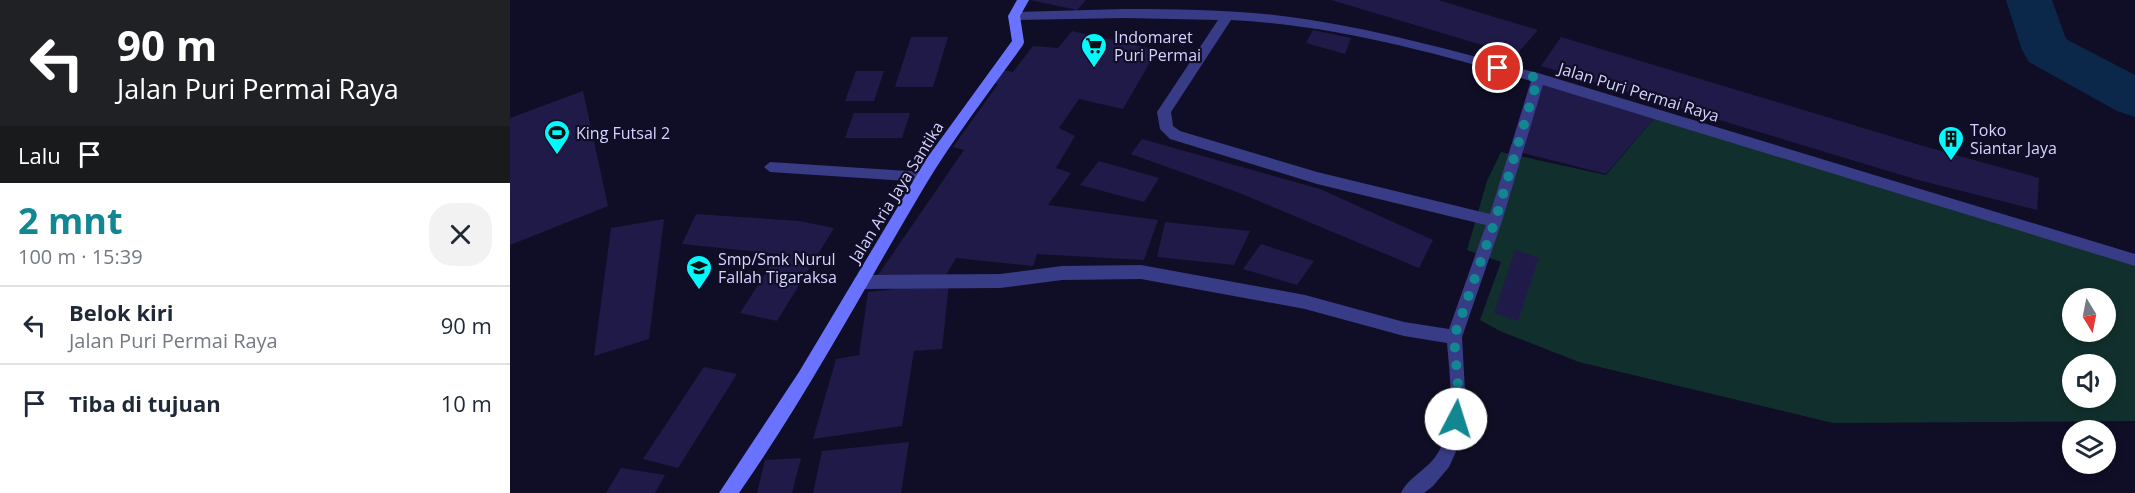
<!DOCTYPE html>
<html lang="id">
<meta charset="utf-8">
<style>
body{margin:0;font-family:"Open Sans",sans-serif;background:#f2f2f3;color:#1f2937;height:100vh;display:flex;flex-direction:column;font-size:22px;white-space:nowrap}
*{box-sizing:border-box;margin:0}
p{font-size:20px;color:#747a83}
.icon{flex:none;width:33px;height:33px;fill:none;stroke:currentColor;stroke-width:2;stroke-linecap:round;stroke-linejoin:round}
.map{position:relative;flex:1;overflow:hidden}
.panel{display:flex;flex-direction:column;background:#fff;width:510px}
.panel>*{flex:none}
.hud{background:#202124;color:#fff;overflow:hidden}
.needle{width:39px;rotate:170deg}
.tools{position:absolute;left:1552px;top:288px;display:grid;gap:12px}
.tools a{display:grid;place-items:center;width:54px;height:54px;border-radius:50%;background:#fff;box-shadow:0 3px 9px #0003;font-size:30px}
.pin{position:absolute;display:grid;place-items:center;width:51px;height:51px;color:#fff;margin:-26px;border:3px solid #fff;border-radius:50%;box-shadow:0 2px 6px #0007}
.me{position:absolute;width:66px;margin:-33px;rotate:5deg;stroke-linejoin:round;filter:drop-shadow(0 0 4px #0008)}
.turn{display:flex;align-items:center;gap:21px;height:126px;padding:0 18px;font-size:27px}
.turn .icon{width:78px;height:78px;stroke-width:2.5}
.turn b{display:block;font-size:42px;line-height:51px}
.then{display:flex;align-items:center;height:57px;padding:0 18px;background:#0003;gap:12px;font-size:22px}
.round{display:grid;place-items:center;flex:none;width:63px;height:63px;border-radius:24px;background:#f2f2f3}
.overview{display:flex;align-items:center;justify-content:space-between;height:102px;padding:0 18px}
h1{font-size:36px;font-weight:700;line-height:45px;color:#118791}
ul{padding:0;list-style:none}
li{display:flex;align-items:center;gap:18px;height:78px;padding:0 18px;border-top:2px solid #e0e1e3}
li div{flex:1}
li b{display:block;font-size:22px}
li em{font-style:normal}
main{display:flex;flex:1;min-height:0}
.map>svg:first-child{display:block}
.green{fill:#11302d;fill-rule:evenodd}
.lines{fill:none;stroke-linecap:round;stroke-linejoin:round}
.river{fill:#0b2749;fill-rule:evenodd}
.building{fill:#1f1a48}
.lane{fill:#383c86;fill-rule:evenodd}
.street{fill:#383c86;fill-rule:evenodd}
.secondary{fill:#6a73ff;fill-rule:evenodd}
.route{stroke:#118791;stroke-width:10;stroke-dasharray:0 18}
.labels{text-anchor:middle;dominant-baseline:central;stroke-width:4.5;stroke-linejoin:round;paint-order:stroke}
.poi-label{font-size:16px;fill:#d5d3ff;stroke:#100e26;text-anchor:start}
.street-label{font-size:16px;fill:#d5d3ff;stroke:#100e26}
</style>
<main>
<section class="panel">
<div class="hud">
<div class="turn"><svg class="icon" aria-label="left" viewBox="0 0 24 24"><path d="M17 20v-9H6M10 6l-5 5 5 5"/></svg><div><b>90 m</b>Jalan Puri Permai Raya</div></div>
<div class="then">Lalu<svg class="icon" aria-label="arrive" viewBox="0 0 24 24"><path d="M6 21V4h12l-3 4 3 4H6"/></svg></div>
</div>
<div class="overview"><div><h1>2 mnt</h1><p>100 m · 15:39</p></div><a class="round"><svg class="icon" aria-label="close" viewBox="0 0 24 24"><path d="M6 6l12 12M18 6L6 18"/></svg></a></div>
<ul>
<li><svg class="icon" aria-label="left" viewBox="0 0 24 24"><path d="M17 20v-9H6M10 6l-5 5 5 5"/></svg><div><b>Belok kiri</b><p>Jalan Puri Permai Raya</p></div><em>90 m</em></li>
<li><svg class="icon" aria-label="arrive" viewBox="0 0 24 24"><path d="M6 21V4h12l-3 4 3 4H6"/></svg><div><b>Tiba di tujuan</b></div><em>10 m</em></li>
</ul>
</section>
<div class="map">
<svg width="1625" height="493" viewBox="0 0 1625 493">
<rect width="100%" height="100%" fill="#100e26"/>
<path class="green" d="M1147,115L1625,263V421L1323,423L1069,362L990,331L970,320L991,262L957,250L977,181L991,152L1096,175ZM1563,298H1596V332H1563ZM1563,364H1596V398H1563Z"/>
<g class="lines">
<path class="river" d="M1496,0H1542L1556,39L1625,75V117L1607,111L1519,62L1512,50Z"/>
</g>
<g class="building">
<path d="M520,0H576L567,10Z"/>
<path d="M821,0H928L1028,30L1006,55Z"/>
<path d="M803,30L841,38L835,54L796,43Z"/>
<path d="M562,31L647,50L613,109L569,99L549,128L565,136L546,168L561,173L538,205L648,220L634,260L527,254L523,266L446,258L432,282L368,275L454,150L443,147L488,84L484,83L493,70L503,72L523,46L548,48Z"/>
<path d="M401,37H438L423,87H385Z"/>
<path d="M1051,37L1413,146L1529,178L1527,210L1408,180L1031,66Z"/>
<path d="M346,71H374L364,101H335Z"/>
<path d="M1033,82L1147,115L1096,174L1009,152Z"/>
<path d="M73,91L98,206L0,245V118Z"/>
<path d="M344,113H400L392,138H335Z"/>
<path d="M632,139L810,189L923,240L909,268L727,192L621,154Z"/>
<path d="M589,161L649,178L634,202L570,185Z"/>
<path d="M186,214L289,221L324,228L267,321L230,313L268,254L172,244Z"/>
<path d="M154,219L139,339L84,356L101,228Z"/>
<path d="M655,222L740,231L724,265L647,257Z"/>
<path d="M751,244L804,261L787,285L733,269Z"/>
<path d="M1005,250L1029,258L1008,321L984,313Z"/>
<path d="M439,283L432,349L404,351L392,426L303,439L326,359L349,355L358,292Z"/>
<path d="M194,367L227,374L168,468L133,459Z"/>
<path d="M399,442L391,493H303L312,451Z"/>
<path d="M291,458L282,493H247L255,460Z"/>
<path d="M111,468L155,475L145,493H96Z"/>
</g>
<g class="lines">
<path class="lane" d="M260,162L413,172L419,177L413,182L260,172L254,167Z"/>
<path class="street" d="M615,9C677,9 740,10 801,20C879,32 953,54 1028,73L1625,254V266L1033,85L992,221L952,337L956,409L949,445L939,467L923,486L914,493H891C897,479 916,470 926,456C947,425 940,378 937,343L894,336L795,309L631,279L552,280L490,288L351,289L346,287L343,282L346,277L351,275L490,274L552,266L631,265L795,295L894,322L939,329L976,225L807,184L660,139L650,129L647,112L708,20L615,18L504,20L498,16L504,12ZM721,20C823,25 923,52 1021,81L980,214L807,172L670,131L663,126L661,112Z"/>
<path class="secondary" d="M507,0H519L510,16L514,42L513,45C480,91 445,136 416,184C354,288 298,394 229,493H209L289,372L417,158L502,41L498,16Z"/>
</g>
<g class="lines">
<path class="route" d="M946,419L949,398L944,337L985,221L1028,78L988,68"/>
</g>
<defs>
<symbol id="supermarket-pin" viewBox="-11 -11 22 30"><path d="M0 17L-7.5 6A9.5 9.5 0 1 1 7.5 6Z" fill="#00fafe" stroke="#100e26"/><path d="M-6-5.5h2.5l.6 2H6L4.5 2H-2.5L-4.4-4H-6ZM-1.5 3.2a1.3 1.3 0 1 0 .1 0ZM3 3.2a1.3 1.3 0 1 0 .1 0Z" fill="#111"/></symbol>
<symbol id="stadium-pin" viewBox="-11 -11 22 30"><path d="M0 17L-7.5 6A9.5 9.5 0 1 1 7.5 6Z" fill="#00fafe" stroke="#100e26"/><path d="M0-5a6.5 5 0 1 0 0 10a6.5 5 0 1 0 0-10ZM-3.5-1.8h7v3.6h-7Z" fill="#111"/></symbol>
<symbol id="building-pin" viewBox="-11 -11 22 30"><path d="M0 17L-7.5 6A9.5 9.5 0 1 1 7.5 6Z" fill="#00fafe" stroke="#100e26"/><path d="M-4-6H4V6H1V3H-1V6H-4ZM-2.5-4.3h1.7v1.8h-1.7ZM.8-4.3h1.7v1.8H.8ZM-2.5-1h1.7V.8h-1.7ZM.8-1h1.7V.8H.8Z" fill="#111"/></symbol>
<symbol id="school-pin" viewBox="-11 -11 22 30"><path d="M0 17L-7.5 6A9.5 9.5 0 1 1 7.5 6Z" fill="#00fafe" stroke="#100e26"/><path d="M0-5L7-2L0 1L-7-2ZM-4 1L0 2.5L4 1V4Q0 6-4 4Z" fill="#111"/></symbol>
</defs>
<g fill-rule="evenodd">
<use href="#supermarket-pin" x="569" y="31" width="30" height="40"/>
<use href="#stadium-pin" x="32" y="118" width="30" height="40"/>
<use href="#building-pin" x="1426" y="124" width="30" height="40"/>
<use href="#school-pin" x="174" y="253" width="30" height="40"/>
</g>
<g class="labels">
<g class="poi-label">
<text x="604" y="37">Indomaret<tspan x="604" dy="18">Puri Permai</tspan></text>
<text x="1460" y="130">Toko<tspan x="1460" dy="18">Siantar Jaya</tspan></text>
<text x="66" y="133">King Futsal 2</text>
<text x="208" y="259">Smp/Smk Nurul<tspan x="208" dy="18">Fallah Tigaraksa</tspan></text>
</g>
<g class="street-label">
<text transform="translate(1129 92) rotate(17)">Jalan Puri Permai Raya</text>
<text transform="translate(386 192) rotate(-58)">Jalan Aria Jaya Santika</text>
</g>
</g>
</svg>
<div class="tools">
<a><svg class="needle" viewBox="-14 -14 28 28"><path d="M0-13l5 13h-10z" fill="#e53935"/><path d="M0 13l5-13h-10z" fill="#747a83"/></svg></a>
<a><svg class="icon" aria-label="sound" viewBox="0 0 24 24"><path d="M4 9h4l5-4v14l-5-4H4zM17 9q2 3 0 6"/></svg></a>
<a><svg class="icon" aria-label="layers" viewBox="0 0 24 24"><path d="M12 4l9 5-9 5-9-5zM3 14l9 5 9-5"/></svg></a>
</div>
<div class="pin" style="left:988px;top:68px;background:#d93025"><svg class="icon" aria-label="arrive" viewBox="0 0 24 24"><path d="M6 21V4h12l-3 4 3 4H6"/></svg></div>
<svg class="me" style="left:946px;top:419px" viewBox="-20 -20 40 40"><circle r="19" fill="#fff"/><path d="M0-13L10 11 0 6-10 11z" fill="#118791"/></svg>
</div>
</main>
